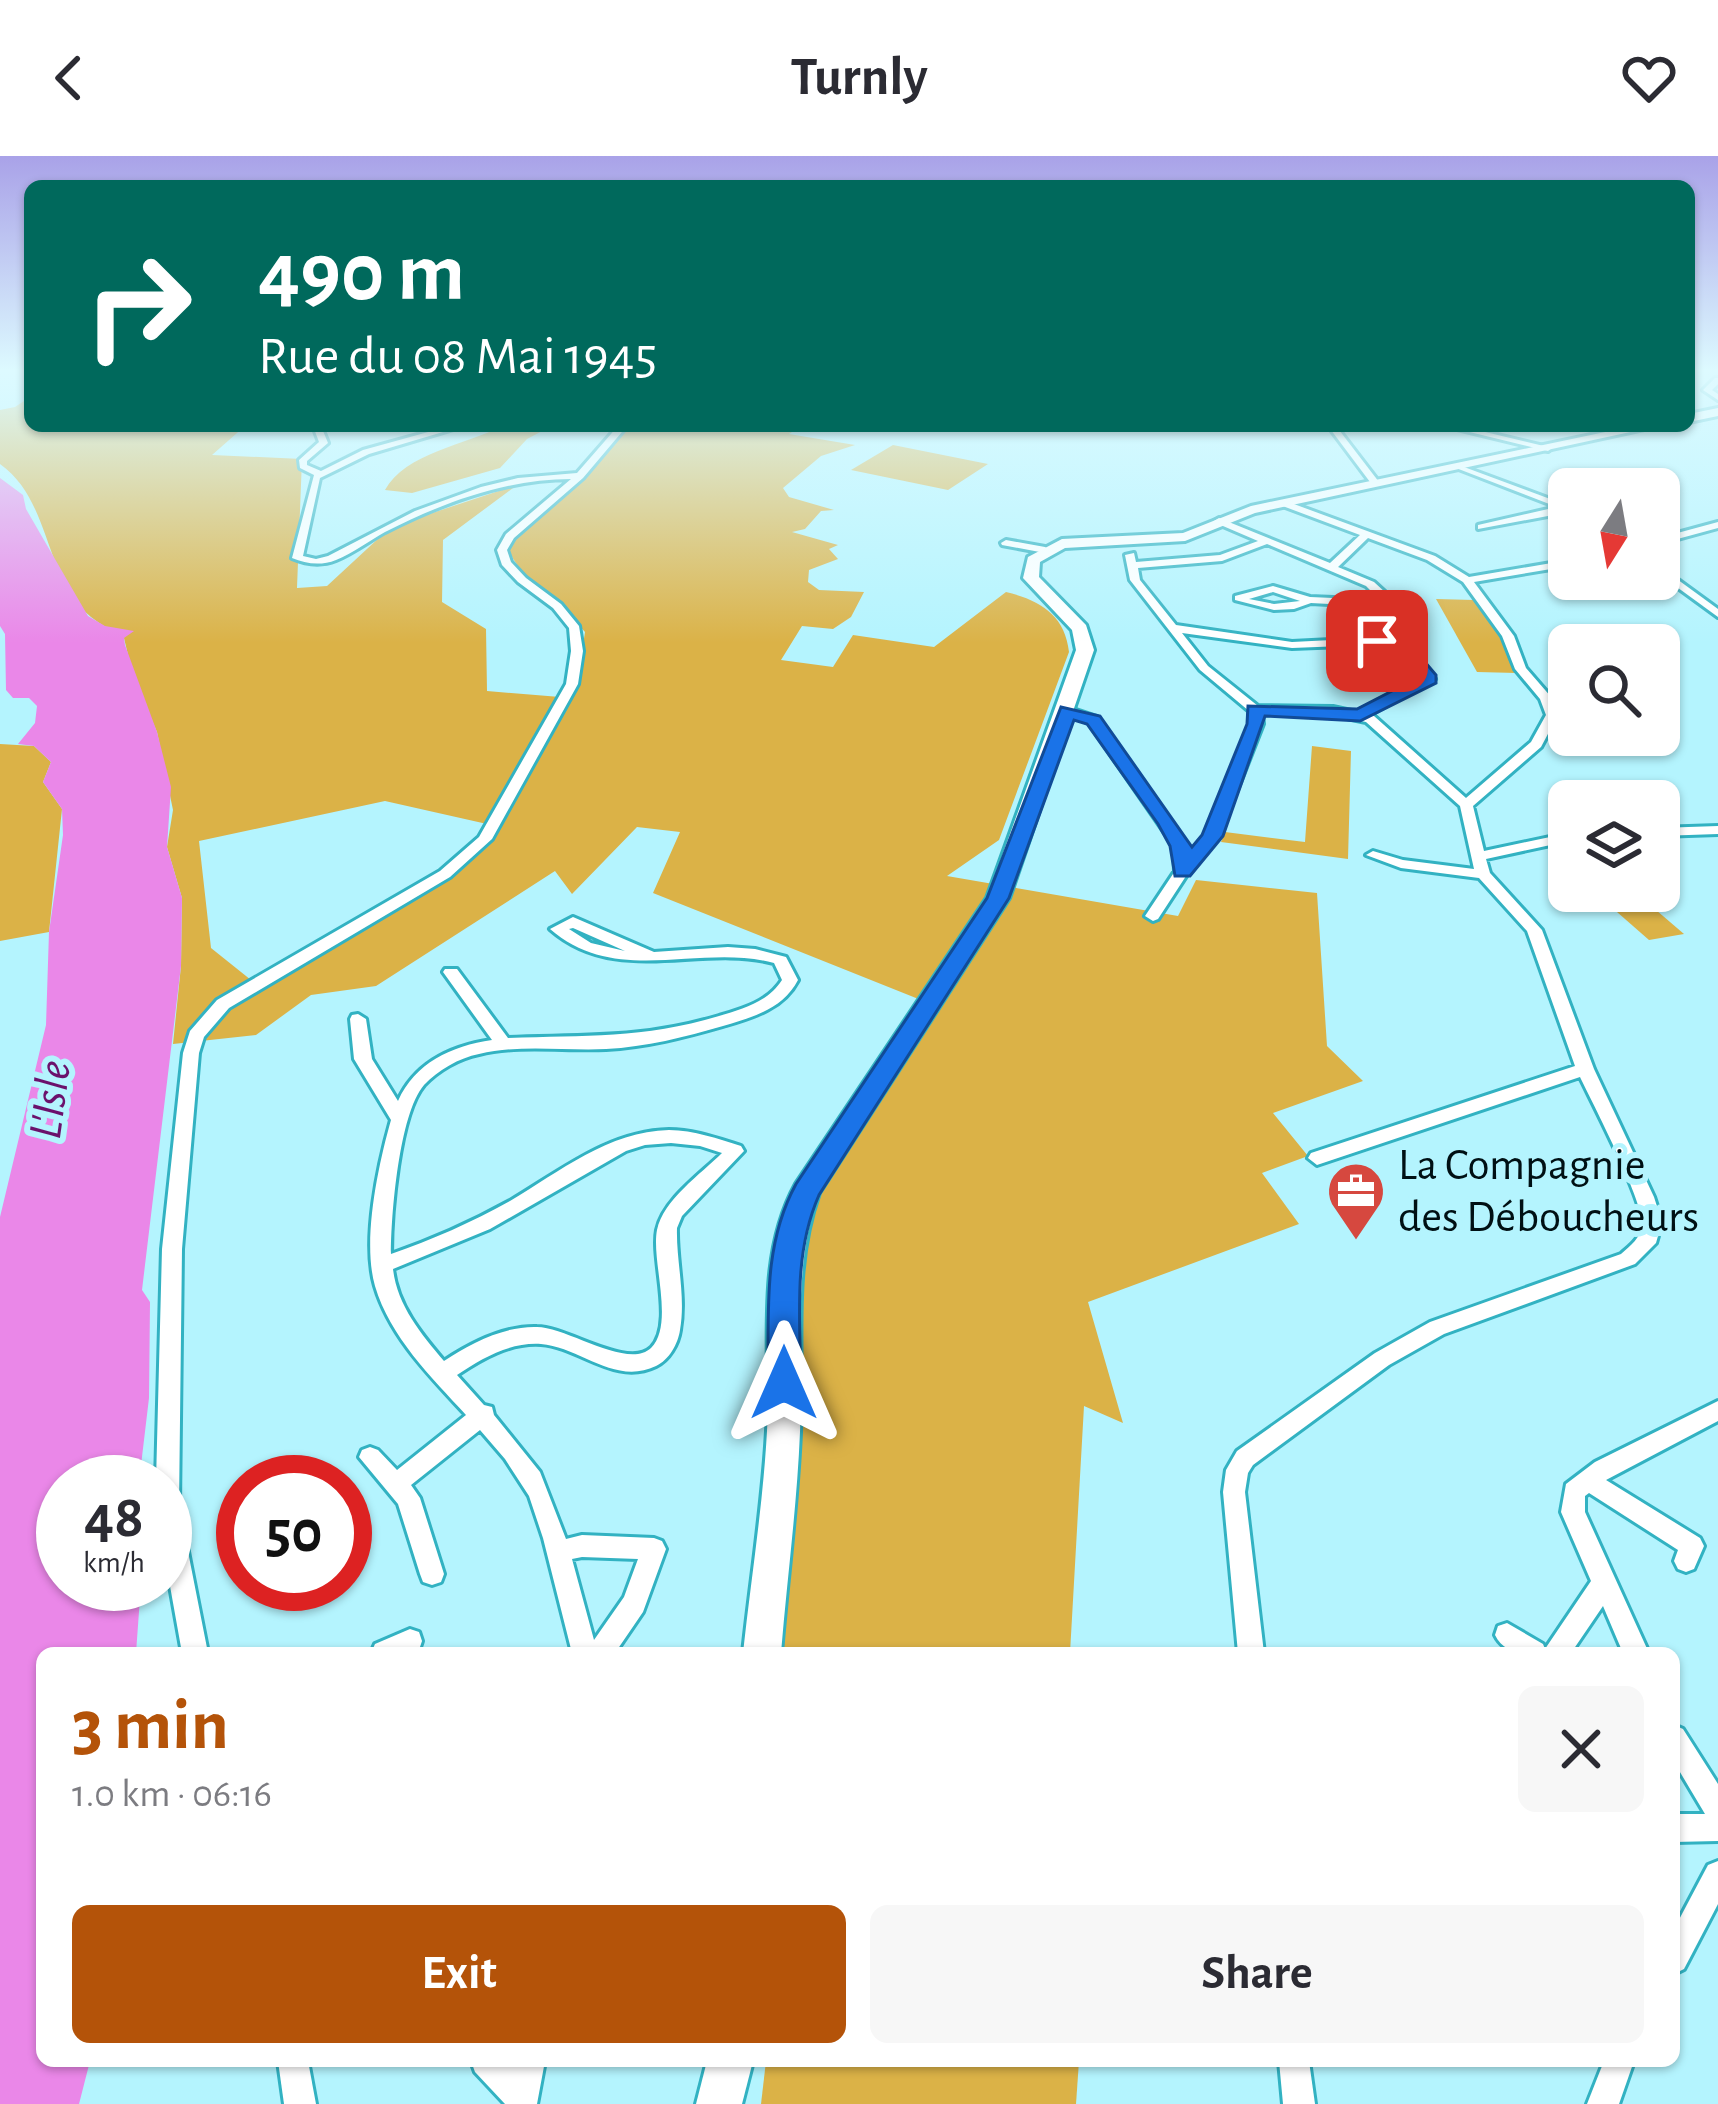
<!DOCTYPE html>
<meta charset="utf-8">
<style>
body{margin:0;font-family:"Alegreya Sans",sans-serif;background:#f7f7f7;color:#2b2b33;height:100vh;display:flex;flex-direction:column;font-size:45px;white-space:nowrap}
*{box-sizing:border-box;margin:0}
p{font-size:39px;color:#7c7c81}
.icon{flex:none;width:66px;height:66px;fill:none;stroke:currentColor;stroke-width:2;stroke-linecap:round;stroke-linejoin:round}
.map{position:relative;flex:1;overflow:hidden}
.side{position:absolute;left:36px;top:1491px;width:1644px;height:420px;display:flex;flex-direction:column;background:#fff;border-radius:18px;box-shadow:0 3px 9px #0004}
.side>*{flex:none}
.guide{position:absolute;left:24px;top:24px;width:1671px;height:252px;border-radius:18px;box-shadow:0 3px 9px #0004;background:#00695c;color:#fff;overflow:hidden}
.needle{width:78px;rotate:191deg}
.fabs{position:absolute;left:1548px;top:312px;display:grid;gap:24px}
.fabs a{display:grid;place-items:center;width:132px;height:132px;border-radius:18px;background:#fff;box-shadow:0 3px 9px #0004;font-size:60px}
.speed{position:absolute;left:36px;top:1299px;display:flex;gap:24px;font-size:60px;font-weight:700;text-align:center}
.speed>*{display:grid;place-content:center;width:156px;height:156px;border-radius:50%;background:#fff;box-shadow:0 3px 9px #0004;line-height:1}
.speed small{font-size:30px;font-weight:400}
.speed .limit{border:18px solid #d22;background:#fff;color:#111}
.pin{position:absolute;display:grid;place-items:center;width:102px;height:102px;color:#fff;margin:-51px;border-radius:24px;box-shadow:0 6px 18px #0006}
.me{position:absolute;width:132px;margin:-66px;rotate:0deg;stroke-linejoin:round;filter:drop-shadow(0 0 9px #0008)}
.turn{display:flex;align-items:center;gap:42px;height:252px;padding:0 36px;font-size:54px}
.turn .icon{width:156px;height:156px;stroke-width:2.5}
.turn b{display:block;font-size:84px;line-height:102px}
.round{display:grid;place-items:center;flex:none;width:126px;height:126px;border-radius:18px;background:#f7f7f7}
.head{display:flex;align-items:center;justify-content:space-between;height:204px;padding:0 36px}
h1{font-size:72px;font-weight:600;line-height:90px;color:#b45309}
.action{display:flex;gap:24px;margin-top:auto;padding:24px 36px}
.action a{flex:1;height:138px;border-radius:18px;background:#b45309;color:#fff;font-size:48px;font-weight:600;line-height:138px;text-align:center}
.action a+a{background:#f7f7f7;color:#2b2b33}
header{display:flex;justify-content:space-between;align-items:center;height:156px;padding:0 36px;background:#fff;font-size:54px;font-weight:600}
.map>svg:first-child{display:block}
.green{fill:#dbb247}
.water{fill:#ea87e8}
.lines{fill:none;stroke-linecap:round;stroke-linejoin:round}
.minor-casing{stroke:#32b2c2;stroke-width:6}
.secondary-casing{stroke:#32b2c2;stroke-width:6}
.minor{fill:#fff;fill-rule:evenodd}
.secondary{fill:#fff;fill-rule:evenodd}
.route{fill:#1a73e8;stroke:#114b97;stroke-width:3}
.labels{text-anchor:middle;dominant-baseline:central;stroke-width:12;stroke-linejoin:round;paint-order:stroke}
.poi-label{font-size:45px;fill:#001014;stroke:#b4f4fe;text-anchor:start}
.water-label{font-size:48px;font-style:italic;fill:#6b116c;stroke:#b4f4fe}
</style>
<header><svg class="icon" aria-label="back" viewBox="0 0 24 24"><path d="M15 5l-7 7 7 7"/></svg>Turnly<svg class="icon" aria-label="heart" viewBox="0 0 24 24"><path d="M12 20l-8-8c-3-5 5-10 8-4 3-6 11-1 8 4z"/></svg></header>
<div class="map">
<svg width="1718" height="1948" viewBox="0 0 1718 1948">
<rect width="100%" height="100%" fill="#b4f4fe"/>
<g class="green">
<path d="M30,241V270H245L212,299L302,303L297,432L327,430L381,380L423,360L517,329L443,384L442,446L486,473L487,535L560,541L487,668L385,645L199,685L211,792L261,832L457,718L488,690L577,531L585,476C565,451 516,420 509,393L516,380L584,322L625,273L617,270H801L789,278L855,289L821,300L783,332L789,341L834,354L821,355L805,373L792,376L838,389L829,393L838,403L809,414L808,426L819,434L864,436L851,461L833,473L802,470L781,504L833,511L853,479L934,491L1006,436C1040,444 1065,459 1069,496L999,684L947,720L1178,760L1196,724L1317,737L1327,890L1363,925L1273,957L1308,1000L1262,1017L1299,1068L1088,1146L1123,1267L1084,1250L1070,1497H778L803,1068L864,963L941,852L653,737L680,676L637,671L572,738L555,715L376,830L311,839L256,879L173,888L181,810L182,742L167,691L173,654L157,576L133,520L124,482C113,475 101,469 91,461C43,421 52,345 0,308V254L15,251Z"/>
<path d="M502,270H552L527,283L500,312L412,337L385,334C405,297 466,289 502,270Z"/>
<path d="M893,289L988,308L948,334L851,314Z"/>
<path d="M1436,443L1474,444L1504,487L1517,517L1477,516Z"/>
<path d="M0,588L34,590L51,606L43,626L62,653L49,776L0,785Z"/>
<path d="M1312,590L1351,595L1348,703L1221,686L1225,676L1305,686Z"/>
<path d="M1635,736L1684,778L1649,784L1601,742Z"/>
<path d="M766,1905H1079L1076,1948H761Z"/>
</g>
<path class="water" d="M0,322L23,339L26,353L88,460L105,470L134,475L124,482L125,489L157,576L171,631L167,691L182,742L181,810L142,1134L150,1146L149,1242L139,1326H63V1428H141L136,1497H42V1905H90L79,1948H0V1061L46,869L49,776L63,679L62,653L43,626L51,606L34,590L18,588L35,567L37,550L29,542H13L6,534L5,478L0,470Z"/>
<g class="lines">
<defs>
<g id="minor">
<path d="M1715,222H1718V228L1712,234L1718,238V244L1703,234Z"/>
<path d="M313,270H321L328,287L307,305V309L321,315L363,294L450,270H463L369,298L320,322L303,400L316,403L328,400L415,355L481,331L518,322L577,317L618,270H627L583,322L514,382L507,394L511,406L526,422L561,448L579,470L583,495L578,528L492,683L450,721L229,852L204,881L199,897L182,1093L179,1350L208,1497H182L165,1402V1326H156L162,1093L183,897L190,875L217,844L440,715L479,681L566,528L571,495L569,472L553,452L518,426L502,409L497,394L506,378L571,323C506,323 442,347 385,376C369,385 353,397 336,404C321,410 306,408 292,402L314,319L300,312L299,304L319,286Z"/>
<path d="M1328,270H1336L1379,326V330H1373Z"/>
<path d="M1445,270H1460L1552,292L1548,295Z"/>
<path d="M1456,308L1569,350V356L1478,373V369L1557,351L1456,312Z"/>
<path d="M1594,316L1599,319L1600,330L1574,333L1592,327L1589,319Z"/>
<path d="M1283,344L1435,400L1469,421L1569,404V410L1474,426L1514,480L1526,512L1552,542L1558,559L1541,591L1473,650L1484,695L1569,677V685L1486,703L1490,717L1542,774L1594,913L1654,1041L1662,1066L1656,1087L1635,1108L1444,1178L1389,1209L1253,1309L1248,1317L1245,1336L1264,1497H1238L1223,1336L1226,1314L1237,1295L1375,1197L1430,1166L1621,1098C1631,1089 1641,1082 1642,1068C1643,1044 1593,948 1580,921L1317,1009L1308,1002L1311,997L1575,910L1527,775L1479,722L1401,712L1366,699L1373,695L1403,704L1474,713L1460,650L1366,566L1333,559L1262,558L1263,568L1219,680L1188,717L1158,763L1153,765L1145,760L1175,715L1174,690L1089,567L1061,555L1067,551L1097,561L1188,690V699L1205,679L1251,568L1249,555L1200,514L1130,424L1125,399L1134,397L1136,406L1220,399L1258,385L1216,367L1214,365L1219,362L1330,407L1360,379L1280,349V345ZM1368,382L1427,404L1463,426L1502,480L1515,513L1540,543L1546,559L1531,586L1466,642L1374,560L1369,559L1435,523L1402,484L1400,460L1386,437L1374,426L1338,411ZM1267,388L1366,430L1380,444L1310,441L1273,430L1235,440V444L1274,454L1294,453L1311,447L1384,451L1390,468L1391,481L1292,486L1176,469L1140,424L1138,412L1222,405ZM1273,436L1300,445L1274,448L1249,443ZM1182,477L1292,492L1393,488L1422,522L1356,556L1333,551L1258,550L1208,510Z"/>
<path d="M1718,366V372L1659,388V382Z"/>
<path d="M1006,384L1045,391L1050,394L1045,397L1002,389L1001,387Z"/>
<path d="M1659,410L1718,453V461L1659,418Z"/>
<path d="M1718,670V678L1659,680V672Z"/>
<path d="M573,761L654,796L728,791L755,793L786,801L798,824C783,853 753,861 723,870C685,881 646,891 606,893C564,895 520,888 479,898C459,902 438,914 424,929C399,958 391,1059 391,1098C432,1084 472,1066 510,1045C559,1016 609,975 669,974C694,974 718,983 741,990L744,995L682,1060L677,1072C676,1105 686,1140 680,1174C678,1188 669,1204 656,1210C615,1230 580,1191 541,1188C510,1186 482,1202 457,1219L484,1249L492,1251L494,1259L540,1316L566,1383L582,1379L654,1382L662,1385L666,1393L643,1456L615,1497H572L543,1382L529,1340L505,1303L480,1274L411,1329L420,1342L444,1418L441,1426L432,1429L423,1426L420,1418L398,1348L359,1301L362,1294L370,1291L378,1294L397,1314L466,1259C431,1221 390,1181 375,1130C362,1085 378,1010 391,964L354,903L350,863L352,859L358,858L366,863L372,903L398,945C415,907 451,890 492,884L443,816L445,813H457L508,882C586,879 642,883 719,860C743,853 768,846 782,824L774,807C699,787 616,831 550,773ZM573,772L625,795L591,787L569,773ZM671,987L700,990L722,997C701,1018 663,1044 657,1074C651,1105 675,1168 651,1192C628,1214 567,1171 537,1171C504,1170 471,1187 444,1205C421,1178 397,1149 393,1113L490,1073L626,995L645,989ZM582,1401L638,1403L624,1441L594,1484L572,1403Z"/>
<path d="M1718,1245V1265L1606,1324L1700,1382L1704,1390L1694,1413L1686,1416L1678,1413L1674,1405L1678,1394L1589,1337L1585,1340V1356L1649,1497H1623L1603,1450L1571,1497C1545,1497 1508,1506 1495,1479L1498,1470L1507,1467L1543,1488L1545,1493L1591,1425L1561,1356L1566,1328L1595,1306Z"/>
<path d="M410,1473L419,1476L422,1485L419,1494L412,1497H371L375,1488Z"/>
<path d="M1674,1569L1683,1573L1718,1628V1685L1674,1686V1658H1705L1674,1606Z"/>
<path d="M1718,1705V1748L1684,1813L1674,1818V1773L1708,1709Z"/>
<path d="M278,1905H308L316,1948H284Z"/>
<path d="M471,1905H508L514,1910L515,1905H545L537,1948H505L475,1916Z"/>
<path d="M1279,1905H1309L1315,1948H1283Z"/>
<path d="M1604,1905H1634L1619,1948H1587Z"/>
</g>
<g id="secondary">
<path d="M1718,252V260L1689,266V258Z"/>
<path d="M1634,270H1658L1255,357L1185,385L1065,392L1040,406L1039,421L1086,469L1094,494L1009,742L819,1037C791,1115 804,1194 800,1276C797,1350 787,1423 781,1497H743C751,1423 763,1349 767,1275C772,1193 755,1103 796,1028L987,742L1076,494L1072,474L1023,422L1028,401L1062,383L1183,377L1251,350Z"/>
<path d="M707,1905H753L742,1948H696Z"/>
</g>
</defs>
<use href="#minor" class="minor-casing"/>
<use href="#secondary" class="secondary-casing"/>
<use href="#minor" class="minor"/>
<use href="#secondary" class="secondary"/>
</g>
<linearGradient id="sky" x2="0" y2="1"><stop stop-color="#a9a2e8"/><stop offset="0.44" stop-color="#ddfaff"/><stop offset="1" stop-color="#ddfaff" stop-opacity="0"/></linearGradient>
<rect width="1718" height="487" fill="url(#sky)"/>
<path class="route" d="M1377,480H1403L1436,519V527L1360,565L1265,560L1223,680L1190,720H1175L1170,690L1158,668L1087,568L1074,564L1009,742L819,1039C793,1098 800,1163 801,1227L796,1237L784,1241L773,1237L768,1227C769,1159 762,1090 796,1028L987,742L1061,551L1100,560L1192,691L1202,679L1247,568L1248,550L1357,553L1419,521L1392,489L1371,488V481Z"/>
<defs>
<symbol id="office-pin" viewBox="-11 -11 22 30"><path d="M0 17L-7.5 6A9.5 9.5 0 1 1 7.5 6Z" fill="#d6483f" stroke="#b4f4fe"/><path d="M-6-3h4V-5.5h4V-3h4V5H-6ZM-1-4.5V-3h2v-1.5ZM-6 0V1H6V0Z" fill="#fff"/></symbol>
</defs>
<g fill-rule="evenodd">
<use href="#office-pin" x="1323" y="1002" width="66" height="90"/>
</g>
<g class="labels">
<g class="poi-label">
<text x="1398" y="1009">La Compagnie<tspan x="1398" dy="52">des Déboucheurs</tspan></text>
</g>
<g class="water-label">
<text transform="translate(51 944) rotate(-82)">L'Isle</text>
</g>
</g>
</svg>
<div class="fabs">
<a><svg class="needle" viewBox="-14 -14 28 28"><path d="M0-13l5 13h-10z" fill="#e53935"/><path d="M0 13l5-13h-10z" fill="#7c7c81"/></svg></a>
<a><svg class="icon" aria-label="search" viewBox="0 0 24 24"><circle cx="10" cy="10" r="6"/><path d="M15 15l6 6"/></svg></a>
<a><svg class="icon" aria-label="layers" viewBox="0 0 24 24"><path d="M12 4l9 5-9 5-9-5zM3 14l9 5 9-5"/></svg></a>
</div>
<div class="speed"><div>48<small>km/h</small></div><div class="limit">50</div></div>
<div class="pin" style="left:1377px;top:485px;background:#d93025"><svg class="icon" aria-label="arrive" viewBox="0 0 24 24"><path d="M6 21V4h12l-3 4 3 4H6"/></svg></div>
<svg class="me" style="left:784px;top:1227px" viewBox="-20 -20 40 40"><path d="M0-17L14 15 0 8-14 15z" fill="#1a73e8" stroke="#fff" stroke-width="4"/></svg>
<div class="guide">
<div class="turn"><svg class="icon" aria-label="right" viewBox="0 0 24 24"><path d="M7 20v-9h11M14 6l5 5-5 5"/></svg><div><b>490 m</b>Rue du 08 Mai 1945</div></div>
</div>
<section class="side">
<div class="head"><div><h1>3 min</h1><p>1.0 km · 06:16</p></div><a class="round"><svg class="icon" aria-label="close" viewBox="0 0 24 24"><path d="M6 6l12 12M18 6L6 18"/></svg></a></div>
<div class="action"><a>Exit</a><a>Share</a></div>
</section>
</div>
